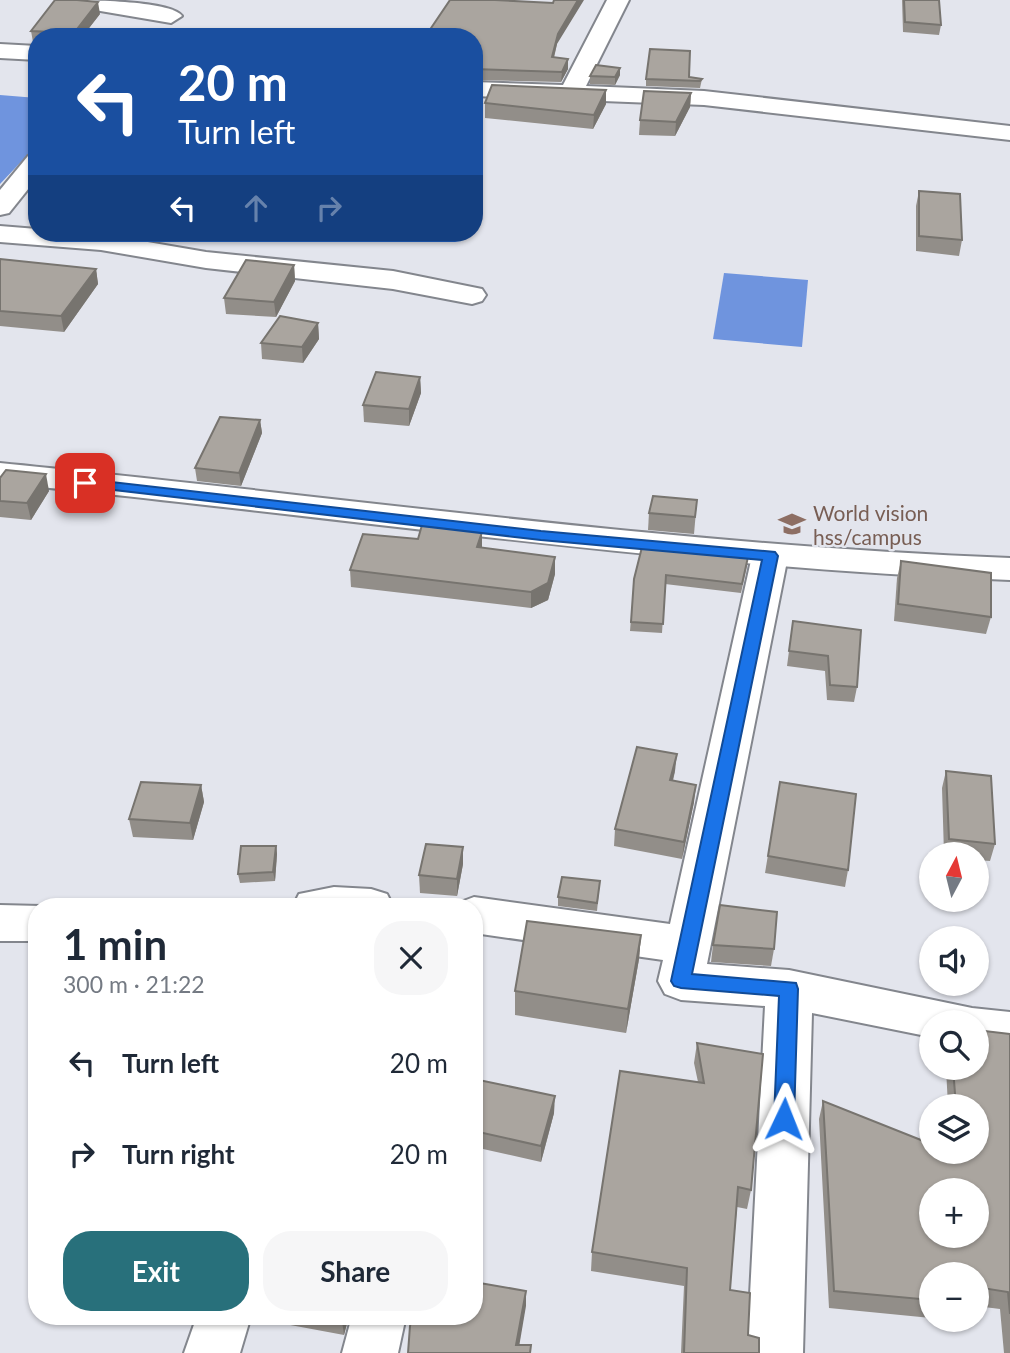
<!DOCTYPE html>
<meta charset="utf-8">
<style>
body{margin:0;font-family:Lato,sans-serif;background:#f6f6f7;color:#1f2937;height:100vh;display:flex;flex-direction:column;font-size:26px;white-space:nowrap}
*{box-sizing:border-box;margin:0}
p{font-size:23px;color:#747a83}
.icon{flex:none;width:38px;height:38px;fill:none;stroke:currentColor;stroke-width:2;stroke-linecap:round;stroke-linejoin:round}
.map{position:relative;flex:1;overflow:hidden}
.panel{position:absolute;left:28px;top:898px;width:455px;height:427px;display:flex;flex-direction:column;background:#fff;border-radius:28px;box-shadow:0 2px 5px #0004}
.panel>*{flex:none}
.top-card{position:absolute;left:28px;top:28px;width:455px;height:214px;border-radius:28px;box-shadow:0 2px 5px #0004;background:#1a4fa0;color:#fff;overflow:hidden}
.needle{width:46px;rotate:7deg}
.tools{position:absolute;left:919px;top:842px;display:grid;gap:14px}
.tools a{display:grid;place-items:center;width:70px;height:70px;border-radius:50%;background:#fff;box-shadow:0 2px 5px #0004;font-size:35px}
.pin{position:absolute;display:grid;place-items:center;width:60px;height:60px;color:#fff;margin:-30px;border-radius:14px;box-shadow:0 4px 10px #0006}
.me{position:absolute;width:77px;margin:-38px;rotate:2deg;stroke-linejoin:round;filter:drop-shadow(0 0 5px #0008)}
.turn{display:flex;align-items:center;gap:24px;height:147px;padding:0 35px;font-size:32px}
.turn .icon{width:91px;height:91px;stroke-width:2.5}
.turn b{display:block;font-size:49px;line-height:60px}
.lanes{display:flex;align-items:center;height:66px;padding:0 35px;background:#0003;justify-content:center;gap:35px;direction:ltr}
.lanes .off{opacity:.35}
.round{display:grid;place-items:center;flex:none;width:74px;height:74px;border-radius:28px;background:#f6f6f7}
.overview{display:flex;align-items:center;justify-content:space-between;height:119px;padding:0 35px}
h1{font-size:42px;font-weight:700;line-height:52px}
.primary-button{display:flex;gap:14px;margin-top:auto;padding:14px 35px}
.primary-button a{flex:1;height:80px;border-radius:28px;background:#28707b;color:#fff;font-size:28px;font-weight:700;line-height:80px;text-align:center}
.primary-button a+a{background:#f6f6f7;color:#1f2937}
ul{padding:0;list-style:none}
li{display:flex;align-items:center;gap:21px;height:91px;padding:0 35px}
li div{flex:1}
li b{display:block;font-size:26px}
li em{font-style:normal}
.map>svg:first-child{display:block}
.water{fill:#6f94de}
.lines{fill:none;stroke-linecap:round;stroke-linejoin:round}
.street-casing{stroke:#83868d;stroke-width:4}
.secondary-casing{stroke:#83868d;stroke-width:4}
.street{fill:#fff;fill-rule:evenodd}
.secondary{fill:#fff;fill-rule:evenodd}
.wall{fill:#928e89}
.shaded-wall{fill:#77746f}
.building{fill:#aaa59f;stroke:#77746f;stroke-width:2;fill-rule:evenodd}
.route{fill:#1a73e8;stroke:#114b97;stroke-width:2}
.labels{text-anchor:middle;dominant-baseline:central;stroke-width:5;stroke-linejoin:round;paint-order:stroke}
.education-label{font-size:21px;fill:#785e54;stroke:#e3e5ed;text-anchor:start}
</style>
<div class="map">
<svg width="1010" height="1353" viewBox="0 0 1010 1353">
<rect width="100%" height="100%" fill="#e3e5ed"/>
<g class="water">
<path d="M0,95L37,98V145L0,184Z"/>
<path d="M724,273L808,280L802,347L713,339Z"/>
</g>
<g class="lines">
<defs>
<g id="street">
<path d="M60,0C81,0 171,0 182,16L171,23L71,6Z"/>
<path d="M607,0H629L586,86L704,91L1010,126V140L704,105L474,96V82L563,85Z"/>
<path d="M0,44L37,46V60L0,58Z"/>
<path d="M37,153V178L9,213L0,215V190L28,156Z"/>
<path d="M0,226L37,229V233L101,234L206,252L393,271L482,289L486,295L482,301L472,304L393,289L206,268L101,250L0,242Z"/>
<path d="M770,545L783,548L788,556L707,964L789,970L972,1008L1010,1012V1052L976,1046V1022H931V1037L812,1013L803,1353H747L765,1006L681,1000L665,994L658,981L663,960L474,933V906H456L458,903L474,897L670,924L752,556L757,548Z"/>
<path d="M334,887L371,889L387,894L393,906H293L299,894Z"/>
<path d="M0,905L41,906H37V941H0Z"/>
<path d="M197,1316H251L240,1353H184Z"/>
<path d="M352,1316H406L398,1353H342Z"/>
</g>
<path id="secondary" d="M0,463C337,496 671,545 1010,558V580C671,567 337,516 0,483Z"/>
</defs>
<use href="#street" class="street-casing"/>
<use href="#secondary" class="secondary-casing"/>
<use href="#street" class="street"/>
<use href="#secondary" class="secondary"/>
</g>
<g class="wall">
<path d="M902,0H939L941,25L939,35L903,32Z"/>
<path d="M100,14L82,37H37V43L33,42L31,31Z"/>
<path d="M474,37L557,44L554,58L568,59V69L561,82L474,80Z"/>
<path d="M620,68V75L615,85L590,84V76Z"/>
<path d="M689,77L702,79L700,88L646,86V79Z"/>
<path d="M606,90V104L593,129L485,118V103Z"/>
<path d="M691,93L690,107L675,136L639,135L640,120Z"/>
<path d="M919,191L962,240L959,256L916,251V206Z"/>
<path d="M0,259L96,269L98,284L64,332L0,326Z"/>
<path d="M294,265L295,281L276,317L226,314L224,298Z"/>
<path d="M318,323L319,339L303,363L262,359L261,343Z"/>
<path d="M420,377L421,393L409,426L364,422L363,405Z"/>
<path d="M260,420L262,433L241,486L197,481L195,468Z"/>
<path d="M0,478L49,491L31,520L0,517Z"/>
<path d="M697,500L694,534L648,530L649,513Z"/>
<path d="M482,548L555,557V574L548,600L531,608L351,587L350,570Z"/>
<path d="M901,561L991,617L986,634L894,621L897,578Z"/>
<path d="M747,566L741,593L665,584L662,633L630,631L634,579Z"/>
<path d="M793,621L861,630L857,687L854,702L827,700L825,671L787,666Z"/>
<path d="M675,771L673,781L694,802L682,859L614,846L615,829Z"/>
<path d="M946,771L995,844L990,861L976,860V854H944L942,788Z"/>
<path d="M780,782L848,870L845,887L765,873Z"/>
<path d="M201,785L204,802L193,840L133,837L129,819Z"/>
<path d="M276,846L277,854L275,881L240,883L238,874Z"/>
<path d="M463,864L457,896L420,893L419,875Z"/>
<path d="M600,881L597,911L558,906V897Z"/>
<path d="M641,935L639,959L626,1033L515,1015V991Z"/>
<path d="M713,945L774,949L771,966L711,962Z"/>
<path d="M1010,1034V1353H1004L1000,1309L976,1306V1274H931V1318L829,1308L819,1119L823,1101L931,1152H976V1106H948L946,1068H976Z"/>
<path d="M697,1043L751,1190L747,1209L737,1207L730,1290L748,1335L759,1353H681L684,1286L591,1271L592,1252L698,1082L694,1063Z"/>
<path d="M474,1079L554,1113L541,1162L474,1147Z"/>
<path d="M252,1316H349L344,1335L253,1318Z"/>
</g>
<g class="shaded-wall">
<path d="M578,0H584L557,44L551,68L552,57L558,34Z"/>
<path d="M98,2L100,14L82,37H74V33Z"/>
<path d="M568,59V69L561,82L562,72Z"/>
<path d="M620,68V75L615,85V77Z"/>
<path d="M606,90V104L593,129L594,115Z"/>
<path d="M691,93L690,107L675,136L676,122Z"/>
<path d="M294,265L295,281L276,317L274,302Z"/>
<path d="M96,269L98,284L64,332L61,316Z"/>
<path d="M318,323L319,339L303,363L302,347Z"/>
<path d="M420,377L421,393L409,426V409Z"/>
<path d="M260,420L262,433L241,486L239,473Z"/>
<path d="M46,474L49,491L31,520L27,503Z"/>
<path d="M482,532V548L477,547Z"/>
<path d="M555,557V574L548,600L531,608V592Z"/>
<path d="M677,754L675,771L668,797L670,780Z"/>
<path d="M201,785L204,802L193,840L190,823Z"/>
<path d="M696,785L694,802L682,859L684,842Z"/>
<path d="M276,846L277,854L275,881L273,872Z"/>
<path d="M463,847V864L457,896V879Z"/>
<path d="M641,935L639,959L626,1033L628,1009Z"/>
<path d="M555,1096L554,1113L541,1162V1146Z"/>
<path d="M526,1291V1306L518,1353L516,1345Z"/>
<path d="M344,1316H349L344,1335L342,1321Z"/>
</g>
<g class="building">
<path d="M55,0H77L98,2L74,33L31,31Z"/>
<path d="M450,0H495L553,3L554,0H578L558,34L552,57L568,59L562,72L474,69V37H425Z"/>
<path d="M904,0H939L941,25L905,22Z"/>
<path d="M650,49L690,51L689,77L702,79L700,81L646,79Z"/>
<path d="M596,65L620,68L615,77L590,76Z"/>
<path d="M492,85L606,90L594,115L485,103Z"/>
<path d="M644,91L691,93L676,122L640,120Z"/>
<path d="M919,191L960,194L962,240L919,236Z"/>
<path d="M0,259L96,269L61,316L0,311Z"/>
<path d="M246,260L294,265L274,302L224,298Z"/>
<path d="M280,316L318,323L302,347L261,343Z"/>
<path d="M376,372L420,377L409,409L363,405Z"/>
<path d="M220,417L260,420L239,473L195,468Z"/>
<path d="M6,470L46,474L27,503L0,501V478Z"/>
<path d="M653,496L697,500L695,517L649,513Z"/>
<path d="M422,525L482,532L477,547L555,557L548,583L531,592L350,570L363,534L418,539Z"/>
<path d="M642,547L748,557L742,584L666,575L663,624L631,622L634,579Z"/>
<path d="M901,561L991,573V617L898,604Z"/>
<path d="M793,621L861,630L857,687L830,685L828,656L789,651Z"/>
<path d="M637,747L677,754L670,780L696,785L684,842L615,829Z"/>
<path d="M946,771L991,776L995,844L949,839Z"/>
<path d="M141,782L201,785L190,823L129,819Z"/>
<path d="M780,782L856,794L848,870L768,856Z"/>
<path d="M426,844L463,847L457,879L419,875Z"/>
<path d="M241,846H276L273,872L238,874Z"/>
<path d="M562,877L600,881L597,903L558,897Z"/>
<path d="M720,905L777,912L774,949L713,945Z"/>
<path d="M527,921L641,935L628,1009L515,991Z"/>
<path d="M976,1030L1010,1034V1314L1008,1292L976,1287V1274H931V1300L834,1291L823,1101L931,1144V1152H950L958,1155V1152H976V1106H956L953,1068H976ZM931,1190H976V1236H931Z"/>
<path d="M697,1043L763,1054L751,1190L738,1187L730,1290L750,1293L748,1335L759,1338V1353H684L687,1268L592,1252L620,1071L704,1083Z"/>
<path d="M474,1079L555,1096L541,1146L474,1131Z"/>
<path d="M474,1282L526,1291L516,1345H531L530,1353H408L410,1326L413,1316H474Z"/>
<path d="M313,1316H344L342,1321Z"/>
</g>
<path class="route" d="M85,479L541,531L775,552L778,556L692,974L796,983L798,989L794,1119L791,1125L784,1128L777,1125L774,1119L779,996L681,988L674,986L671,981L762,560L541,540L80,486V480Z"/>
<defs>
<symbol id="school-bare" viewBox="-9 -9 18 18"><path d="M0-5L7-2L0 1L-7-2ZM-4 1L0 2.5L4 1V4Q0 6-4 4Z" fill="#8d6e63" stroke="#e3e5ed" stroke-width="2.5" paint-order="stroke"/></symbol>
</defs>
<g fill-rule="evenodd">
<use href="#school-bare" x="773" y="505" width="38" height="38"/>
</g>
<g class="labels">
<g class="education-label">
<text x="813" y="512">World vision<tspan x="813" dy="24">hss/campus</tspan></text>
</g>
</g>
</svg>
<div class="tools">
<a><svg class="needle" viewBox="-14 -14 28 28"><path d="M0-13l5 13h-10z" fill="#e53935"/><path d="M0 13l5-13h-10z" fill="#747a83"/></svg></a>
<a><svg class="icon" aria-label="sound" viewBox="0 0 24 24"><path d="M4 9h4l5-4v14l-5-4H4zM17 9q2 3 0 6"/></svg></a>
<a><svg class="icon" aria-label="search" viewBox="0 0 24 24"><circle cx="10" cy="10" r="6"/><path d="M15 15l6 6"/></svg></a>
<a><svg class="icon" aria-label="layers" viewBox="0 0 24 24"><path d="M12 4l9 5-9 5-9-5zM3 14l9 5 9-5"/></svg></a>
<a>+</a>
<a>−</a>
</div>
<div class="pin" style="left:85px;top:483px;background:#d93025"><svg class="icon" aria-label="arrive" viewBox="0 0 24 24"><path d="M6 21V4h12l-3 4 3 4H6"/></svg></div>
<svg class="me" style="left:784px;top:1119px" viewBox="-20 -20 40 40"><path d="M0-17L14 15 0 8-14 15z" fill="#1a73e8" stroke="#fff" stroke-width="4"/></svg>
<div class="top-card">
<div class="turn"><svg class="icon" aria-label="left" viewBox="0 0 24 24"><path d="M17 20v-9H6M10 6l-5 5 5 5"/></svg><div><b>20 m</b>Turn left</div></div>
<div class="lanes"><svg class="icon" aria-label="left" viewBox="0 0 24 24"><path d="M17 20v-9H6M10 6l-5 5 5 5"/></svg><svg class="icon off" aria-label="ahead" viewBox="0 0 24 24"><path d="M12 20V5M6 11l6-6 6 6"/></svg><svg class="icon off" aria-label="right" viewBox="0 0 24 24"><path d="M7 20v-9h11M14 6l5 5-5 5"/></svg></div>
</div>
<section class="panel">
<div class="overview"><div><h1>1 min</h1><p>300 m · 21:22</p></div><a class="round"><svg class="icon" aria-label="close" viewBox="0 0 24 24"><path d="M6 6l12 12M18 6L6 18"/></svg></a></div>
<ul>
<li><svg class="icon" aria-label="left" viewBox="0 0 24 24"><path d="M17 20v-9H6M10 6l-5 5 5 5"/></svg><div><b>Turn left</b></div><em>20 m</em></li>
<li><svg class="icon" aria-label="right" viewBox="0 0 24 24"><path d="M7 20v-9h11M14 6l5 5-5 5"/></svg><div><b>Turn right</b></div><em>20 m</em></li>
</ul>
<div class="primary-button"><a>Exit</a><a>Share</a></div>
</section>
</div>
